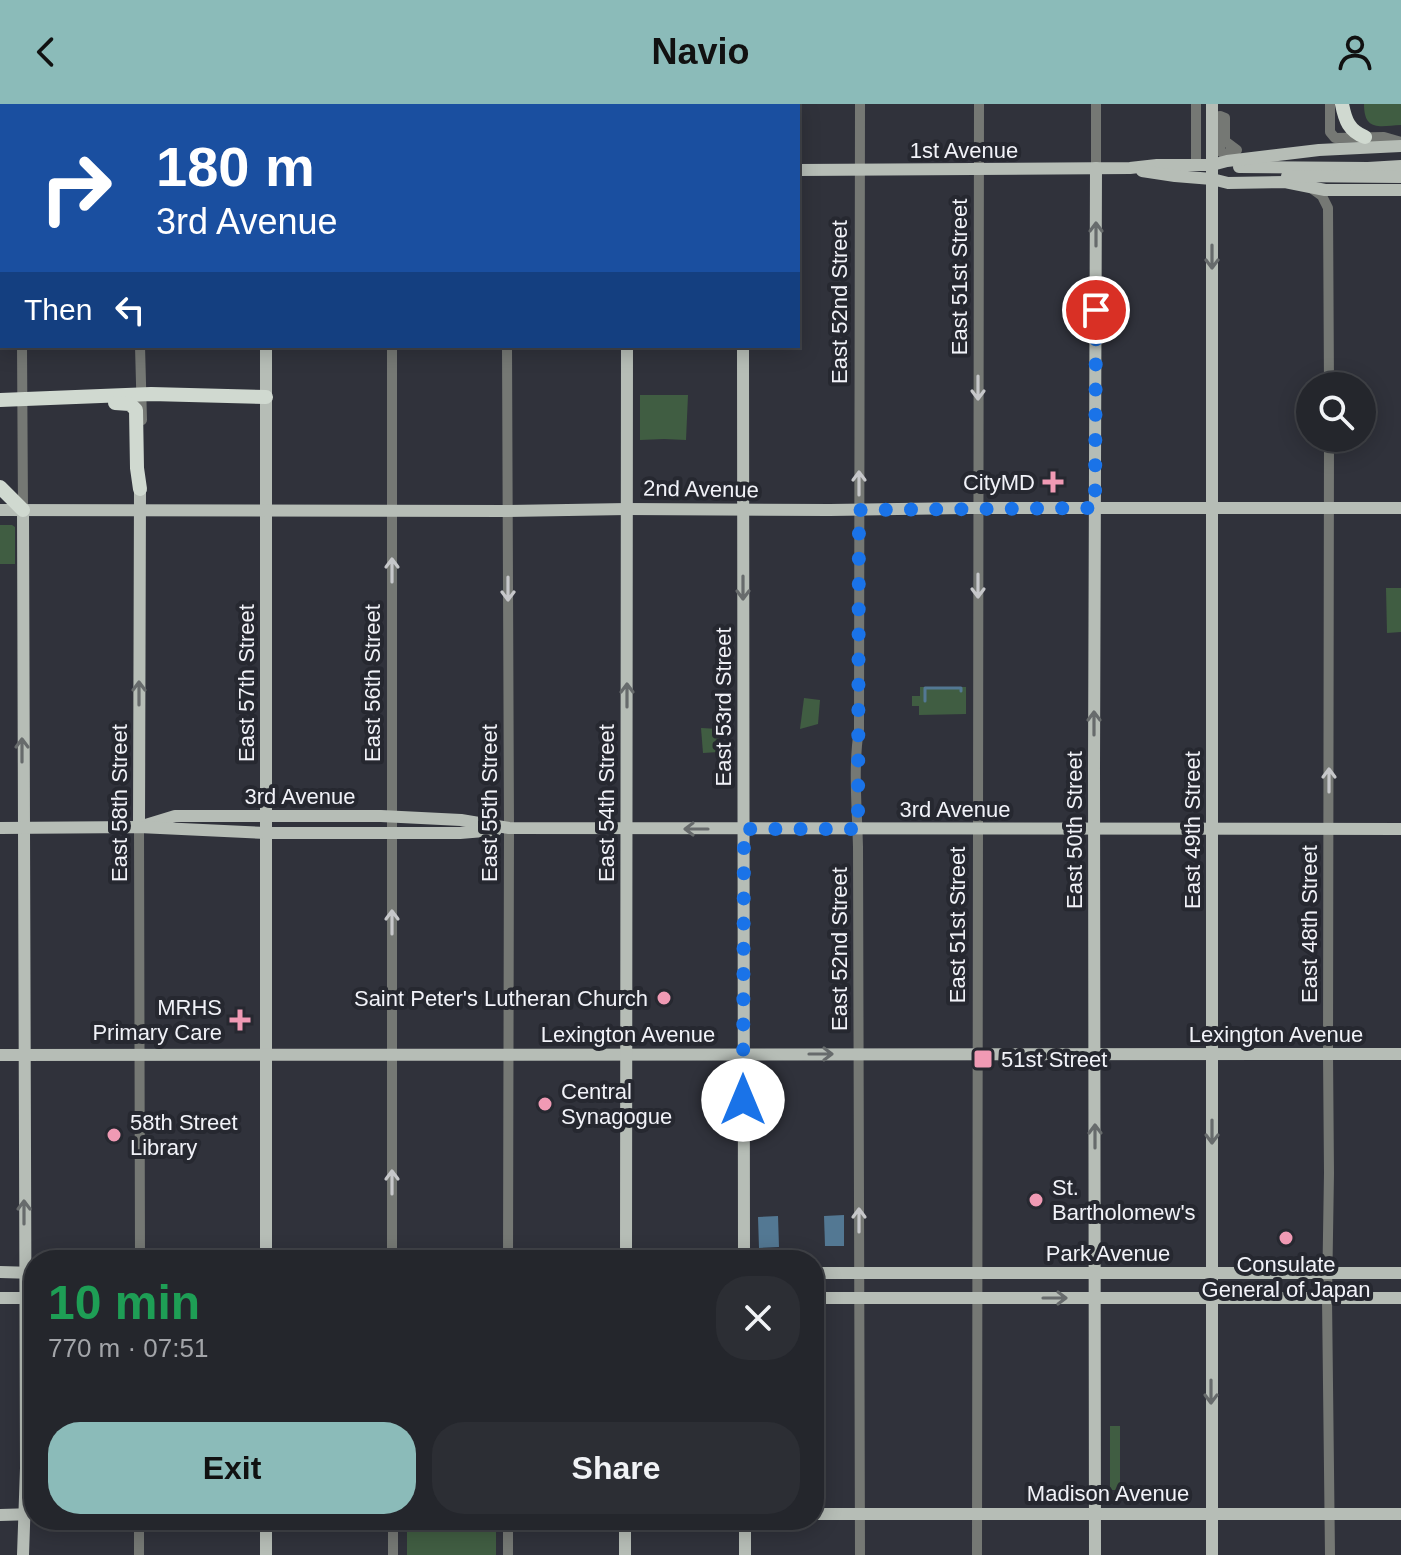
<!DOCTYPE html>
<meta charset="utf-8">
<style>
body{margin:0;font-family:Arial,sans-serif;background:#2c2e34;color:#f1f3f6;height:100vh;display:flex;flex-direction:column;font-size:30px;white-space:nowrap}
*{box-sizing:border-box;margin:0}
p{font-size:26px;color:#a3a5a9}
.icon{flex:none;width:44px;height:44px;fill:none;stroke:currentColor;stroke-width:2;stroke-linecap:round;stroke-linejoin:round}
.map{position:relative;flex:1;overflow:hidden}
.details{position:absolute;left:24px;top:1146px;width:800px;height:280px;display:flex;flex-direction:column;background:#24262c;border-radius:32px;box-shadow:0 4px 20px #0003,0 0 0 2px #414348}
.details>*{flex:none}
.top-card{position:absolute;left:0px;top:0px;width:800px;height:244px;box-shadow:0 4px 20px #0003,0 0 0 2px #414348;background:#1a4fa0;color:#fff;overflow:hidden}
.tools{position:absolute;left:1296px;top:268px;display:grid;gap:16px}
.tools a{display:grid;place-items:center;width:80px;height:80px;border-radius:50%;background:#24262c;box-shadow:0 4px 20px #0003,0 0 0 2px #414348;font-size:40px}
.pin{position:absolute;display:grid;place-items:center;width:68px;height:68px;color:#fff;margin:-34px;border:4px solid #fff;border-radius:50%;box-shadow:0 2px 8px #0007}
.me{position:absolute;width:88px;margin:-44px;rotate:0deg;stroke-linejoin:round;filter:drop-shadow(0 0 6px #0008)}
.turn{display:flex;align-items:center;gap:28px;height:168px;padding:0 24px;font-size:36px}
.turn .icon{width:104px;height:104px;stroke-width:2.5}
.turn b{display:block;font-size:56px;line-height:68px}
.then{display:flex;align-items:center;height:76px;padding:0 24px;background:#0003;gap:16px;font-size:30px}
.round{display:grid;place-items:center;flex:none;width:84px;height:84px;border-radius:32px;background:#2c2e34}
.head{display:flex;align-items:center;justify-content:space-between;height:136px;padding:0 24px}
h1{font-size:48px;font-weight:700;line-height:60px;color:#1e9e55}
.button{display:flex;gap:16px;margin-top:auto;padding:16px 24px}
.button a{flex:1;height:92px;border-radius:32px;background:#8bbbb9;color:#111;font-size:32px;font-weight:700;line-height:92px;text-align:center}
.button a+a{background:#2c2e34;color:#f1f3f6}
header{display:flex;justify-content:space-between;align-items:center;height:104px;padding:0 24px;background:#8bbbb9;color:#111;font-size:36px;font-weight:700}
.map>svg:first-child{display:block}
.green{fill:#405d42}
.water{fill:#537893}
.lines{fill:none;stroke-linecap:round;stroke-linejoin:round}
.stream{stroke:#537893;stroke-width:3}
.minor{stroke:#757874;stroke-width:10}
.major{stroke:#b6bdb6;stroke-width:12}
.highway{stroke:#d0d9d0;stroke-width:14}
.oneway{stroke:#676b6c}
.oneway2{stroke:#c6c7ca}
.route{stroke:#1a73e8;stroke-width:14;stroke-dasharray:0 25.2}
.poi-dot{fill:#f09ab4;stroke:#262830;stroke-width:3}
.labels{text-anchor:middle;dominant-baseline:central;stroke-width:8;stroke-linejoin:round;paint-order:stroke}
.street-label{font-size:22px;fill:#f1f2f8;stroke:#262830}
.poi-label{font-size:22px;fill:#f1f2f8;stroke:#262830;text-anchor:start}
</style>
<header><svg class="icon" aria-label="back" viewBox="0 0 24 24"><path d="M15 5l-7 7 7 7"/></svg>Navio<svg class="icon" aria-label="person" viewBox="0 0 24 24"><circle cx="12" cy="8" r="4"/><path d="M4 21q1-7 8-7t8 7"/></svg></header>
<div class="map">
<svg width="1401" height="1451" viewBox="0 0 1401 1451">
<rect width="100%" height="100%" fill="#30323b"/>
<g class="green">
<path d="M1364,0H1401V21C1380,22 1364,28 1364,0Z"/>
<path d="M640,291H688L686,336L664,335L640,336Z"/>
<path d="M0,421H12L15,423V460H0Z"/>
<path d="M1386,484H1401V528L1387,529Z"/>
<path d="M920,583H966V610L919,611V602H912V592H920Z"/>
<path d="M804,594L820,596L818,620L800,625Z"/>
<path d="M701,624L719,625V648L703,649Z"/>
<rect x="1110" y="1322" width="10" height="64"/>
<rect x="407" y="1428" width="89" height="23"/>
</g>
<g class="water">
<path d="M844,1111V1142H825L824,1112Z"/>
<path d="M778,1112L779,1143L759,1144L758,1113Z"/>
</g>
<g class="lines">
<path class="stream" d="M925,597V584H961V587"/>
<g class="minor">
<path d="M140,0V2"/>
<path d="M392,0V2"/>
<path d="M625,0V2"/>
<path d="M860,0L859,625C853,663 857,704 858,743L860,1451"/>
<path d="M1096,0V64"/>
<path d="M1330,0V28L1335,34L1384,33L1401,38"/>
<path d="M508,2V0"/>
<path d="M1220,12L1225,14V37L1237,46L1224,50L1220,47Z"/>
<path d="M1196,61V0"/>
<path d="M1311,84L1322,92L1328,104L1329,282"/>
<path d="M22,242L23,406"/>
<path d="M140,242L142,316"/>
<path d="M507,242L509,724L508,1156"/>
<path d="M1329,334L1328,950L1329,1069L1327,1194L1330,1451"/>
<path d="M139,723L140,1156"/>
<path d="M392,1156V242"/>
<path d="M139,1416V1451"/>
<path d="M393,1416V1451"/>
<path d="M508,1416V1451"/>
<path d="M977,1451L979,0"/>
</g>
<g class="major">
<path d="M266,0V2"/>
<path d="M743,0V2"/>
<path d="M22,2V0"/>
<path d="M1239,63L1368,64L1401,62"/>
<path d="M0,66H2"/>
<path d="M798,66L1130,64L1157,61H1212L1227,57L1319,46L1401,42"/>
<path d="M1142,67L1175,72L1212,75L1228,79L1285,78L1325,86H1401"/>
<path d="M1287,72L1401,73"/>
<path d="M266,242V1156"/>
<path d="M743,242L744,1156"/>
<path d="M0,406L507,407L627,405L830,406L966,404H1401"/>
<path d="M23,406L26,1364L23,1451"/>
<path d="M139,723L175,712H381L461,716L509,724L1401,725"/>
<path d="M139,723L140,385"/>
<path d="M0,724L139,723L266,729H460L496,726"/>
<path d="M0,951L1401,950"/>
<path d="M626,1156L627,242"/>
<path d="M0,1168L34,1169"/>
<path d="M814,1169H1401"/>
<path d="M0,1194H34"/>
<path d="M814,1194H1401"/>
<path d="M814,1410H1401"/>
<path d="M0,1411L34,1410"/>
<path d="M745,1416V1451"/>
<path d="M266,1451V1416"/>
<path d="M625,1451V1416"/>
<path d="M1095,1451L1094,665L1096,64"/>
<path d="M1212,1451V0"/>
</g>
<g class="highway">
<path d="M1342,0C1345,16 1349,27 1365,33"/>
<path d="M0,296L151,290L266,293"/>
<path d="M115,299L130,300L136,306L137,364L140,385"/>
<path d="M0,383L23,406"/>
</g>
</g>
<defs><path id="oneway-shaft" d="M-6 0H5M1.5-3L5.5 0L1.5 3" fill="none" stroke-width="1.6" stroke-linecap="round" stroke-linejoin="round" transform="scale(2)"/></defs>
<g class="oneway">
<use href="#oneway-shaft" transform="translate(1096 130) rotate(-90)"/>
<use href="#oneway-shaft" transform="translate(1212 153) rotate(90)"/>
<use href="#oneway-shaft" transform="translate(743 484) rotate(90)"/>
<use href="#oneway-shaft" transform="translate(139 589) rotate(-90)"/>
<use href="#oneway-shaft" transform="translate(627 591) rotate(-90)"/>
<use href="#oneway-shaft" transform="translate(1094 619) rotate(-90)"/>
<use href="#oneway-shaft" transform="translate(22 646) rotate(-90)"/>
<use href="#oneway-shaft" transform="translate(696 725) rotate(-180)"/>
<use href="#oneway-shaft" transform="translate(821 950)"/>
<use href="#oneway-shaft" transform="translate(1212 1028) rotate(90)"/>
<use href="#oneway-shaft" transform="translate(1095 1032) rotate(-90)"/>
<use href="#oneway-shaft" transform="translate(24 1108) rotate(-90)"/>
<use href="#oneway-shaft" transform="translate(1055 1194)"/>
<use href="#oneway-shaft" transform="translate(1211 1288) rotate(90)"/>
</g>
<g class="oneway2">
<use href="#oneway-shaft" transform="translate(978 284) rotate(90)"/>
<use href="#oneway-shaft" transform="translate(859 379) rotate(-90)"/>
<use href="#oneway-shaft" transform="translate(392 466) rotate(-90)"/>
<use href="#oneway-shaft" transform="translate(978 482) rotate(90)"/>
<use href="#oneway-shaft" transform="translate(508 485) rotate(90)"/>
<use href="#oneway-shaft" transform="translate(1329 676) rotate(-90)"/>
<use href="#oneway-shaft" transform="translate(392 818) rotate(-90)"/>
<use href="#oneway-shaft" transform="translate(392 1078) rotate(-90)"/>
<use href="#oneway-shaft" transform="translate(859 1116) rotate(-90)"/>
</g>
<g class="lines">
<path class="route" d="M743,996L744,725H858L859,406L1095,404L1096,206"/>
</g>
<g class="poi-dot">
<path d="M1049 366h8v8h8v8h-8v8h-8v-8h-8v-8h8z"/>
<circle cx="664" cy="894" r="8"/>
<path d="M236 904h8v8h8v8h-8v8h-8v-8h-8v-8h8z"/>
<rect x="973" y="945" width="20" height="20" rx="4"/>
<circle cx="545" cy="1000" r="8"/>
<circle cx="114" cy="1031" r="8"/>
<circle cx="1036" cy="1096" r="8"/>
<circle cx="1286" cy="1134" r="8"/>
</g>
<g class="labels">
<g class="street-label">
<text x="964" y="46">1st Avenue</text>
<text transform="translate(959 173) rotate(-90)">East 51st Street</text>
<text transform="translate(839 198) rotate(-90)">East 52nd Street</text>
<text transform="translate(701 385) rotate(1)">2nd Avenue</text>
<text transform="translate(246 579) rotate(-90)">East 57th Street</text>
<text transform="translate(372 579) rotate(-90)">East 56th Street</text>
<text transform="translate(723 603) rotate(-90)">East 53rd Street</text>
<text x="300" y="692">3rd Avenue</text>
<text transform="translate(119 699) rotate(-90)">East 58th Street</text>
<text transform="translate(489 699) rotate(-90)">East 55th Street</text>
<text transform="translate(606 699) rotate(-90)">East 54th Street</text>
<text x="955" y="705">3rd Avenue</text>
<text transform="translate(1074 726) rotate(-90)">East 50th Street</text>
<text transform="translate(1192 726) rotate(-90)">East 49th Street</text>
<text transform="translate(1309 820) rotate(-90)">East 48th Street</text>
<text transform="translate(957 821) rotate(-90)">East 51st Street</text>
<text transform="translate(839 845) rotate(-90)">East 52nd Street</text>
<text x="628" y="930">Lexington Avenue</text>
<text x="1276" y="930">Lexington Avenue</text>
<text x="1108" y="1149">Park Avenue</text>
<text x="1108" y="1389">Madison Avenue</text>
</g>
<g class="poi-label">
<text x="1035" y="378" text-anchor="end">CityMD</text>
<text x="648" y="894" text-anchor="end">Saint Peter's Lutheran Church</text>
<text x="222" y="903" text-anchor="end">MRHS<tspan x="222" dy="25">Primary Care</tspan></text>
<text x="1001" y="955">51st Street</text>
<text x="561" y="987">Central<tspan x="561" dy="25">Synagogue</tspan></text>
<text x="130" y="1018">58th Street<tspan x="130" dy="25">Library</tspan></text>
<text x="1052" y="1083">St.<tspan x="1052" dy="25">Bartholomew's</tspan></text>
<text x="1286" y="1160" text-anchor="middle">Consulate<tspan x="1286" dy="25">General of Japan</tspan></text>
</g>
</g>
</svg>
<div class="tools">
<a><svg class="icon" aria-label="search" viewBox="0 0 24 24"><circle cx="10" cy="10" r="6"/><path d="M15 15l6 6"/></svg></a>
</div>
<div class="pin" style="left:1096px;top:206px;background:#d93025"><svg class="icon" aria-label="arrive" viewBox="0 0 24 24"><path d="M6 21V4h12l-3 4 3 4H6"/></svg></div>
<svg class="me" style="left:743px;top:996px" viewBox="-20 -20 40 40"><circle r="19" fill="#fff"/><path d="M0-13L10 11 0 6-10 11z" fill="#1a73e8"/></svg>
<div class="top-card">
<div class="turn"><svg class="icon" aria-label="right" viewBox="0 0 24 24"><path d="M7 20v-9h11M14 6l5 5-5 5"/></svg><div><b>180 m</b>3rd Avenue</div></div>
<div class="then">Then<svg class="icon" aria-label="left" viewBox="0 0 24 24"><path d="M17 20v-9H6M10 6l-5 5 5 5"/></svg></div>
</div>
<section class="details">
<div class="head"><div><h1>10 min</h1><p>770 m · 07:51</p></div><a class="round"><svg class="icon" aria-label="close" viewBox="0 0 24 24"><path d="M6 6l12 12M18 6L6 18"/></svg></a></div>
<div class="button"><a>Exit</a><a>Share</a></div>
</section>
</div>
